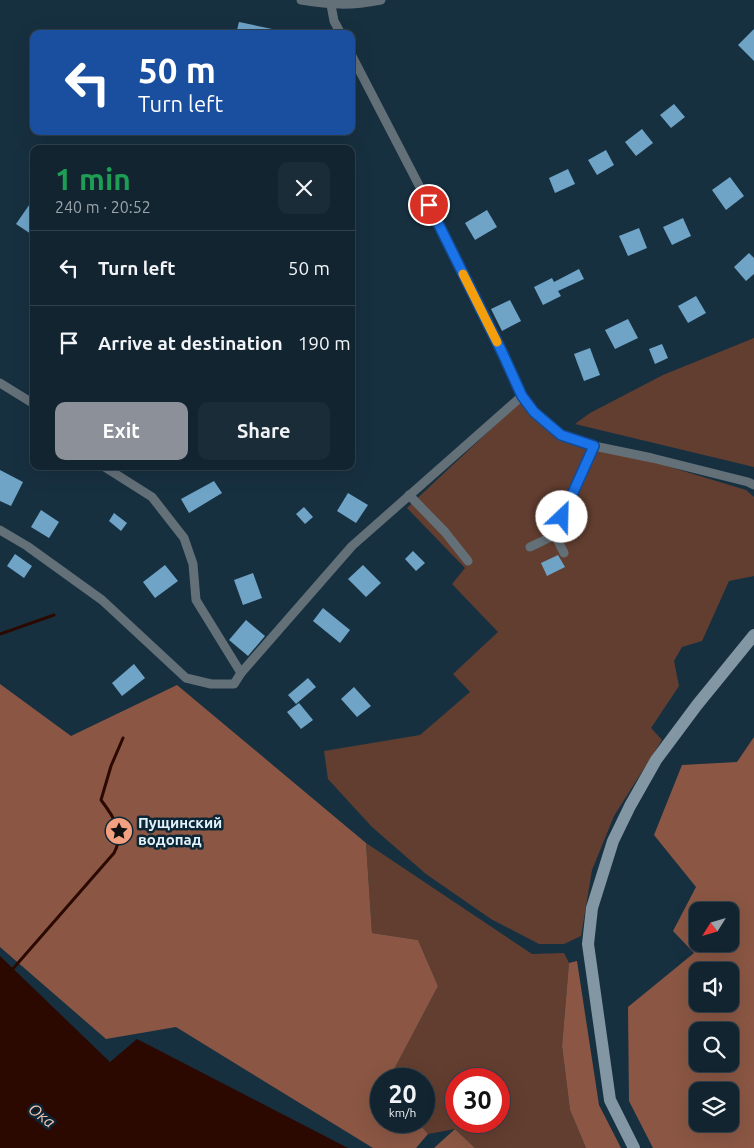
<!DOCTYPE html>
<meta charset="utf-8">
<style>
body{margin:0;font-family:Ubuntu,sans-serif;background:#1a2c38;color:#f1f3f6;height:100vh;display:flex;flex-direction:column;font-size:19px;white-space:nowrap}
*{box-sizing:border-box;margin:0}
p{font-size:16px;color:#9ca4ab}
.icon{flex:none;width:28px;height:28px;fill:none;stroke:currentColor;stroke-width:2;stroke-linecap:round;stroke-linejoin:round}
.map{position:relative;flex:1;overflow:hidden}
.sheet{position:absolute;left:30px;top:145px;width:325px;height:325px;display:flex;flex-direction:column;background:#112430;border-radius:10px;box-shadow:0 5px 20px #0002,0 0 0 1px #30414c}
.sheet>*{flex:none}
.top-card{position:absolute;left:30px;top:30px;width:325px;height:105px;border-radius:10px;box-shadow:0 5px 20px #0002,0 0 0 1px #30414c;background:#1a4fa0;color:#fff;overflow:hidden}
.needle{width:32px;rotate:233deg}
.buttons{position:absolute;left:689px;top:902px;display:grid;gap:10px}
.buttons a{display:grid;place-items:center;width:50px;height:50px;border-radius:10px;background:#112430;box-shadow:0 5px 20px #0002,0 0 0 1px #30414c;font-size:25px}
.speed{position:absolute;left:370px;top:1068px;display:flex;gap:10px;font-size:25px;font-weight:700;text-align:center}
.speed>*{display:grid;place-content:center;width:65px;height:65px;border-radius:50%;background:#112430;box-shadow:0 5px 20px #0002,0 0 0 1px #30414c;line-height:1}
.speed small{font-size:12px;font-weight:400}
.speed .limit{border:8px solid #d22;background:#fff;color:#111}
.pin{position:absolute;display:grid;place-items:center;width:42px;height:42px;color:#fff;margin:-21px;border:2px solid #fff;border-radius:50%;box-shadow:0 1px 5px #0007}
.me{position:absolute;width:55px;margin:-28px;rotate:24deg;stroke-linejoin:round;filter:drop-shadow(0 0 4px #0008)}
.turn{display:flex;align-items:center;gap:18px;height:105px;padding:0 25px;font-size:22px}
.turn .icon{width:65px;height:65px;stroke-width:2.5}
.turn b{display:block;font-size:35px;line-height:42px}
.round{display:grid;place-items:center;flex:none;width:52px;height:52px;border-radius:10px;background:#1a2c38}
.headline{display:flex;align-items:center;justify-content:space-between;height:85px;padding:0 25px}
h1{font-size:30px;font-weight:700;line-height:38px;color:#1e9e55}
.primary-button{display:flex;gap:10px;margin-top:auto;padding:10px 25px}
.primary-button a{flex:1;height:58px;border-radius:10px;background:#8c9099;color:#fff;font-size:20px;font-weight:700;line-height:58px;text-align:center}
.primary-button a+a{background:#1a2c38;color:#f1f3f6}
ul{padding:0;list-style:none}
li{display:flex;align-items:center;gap:15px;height:75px;padding:0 25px;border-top:1px solid #30414c}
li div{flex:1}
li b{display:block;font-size:19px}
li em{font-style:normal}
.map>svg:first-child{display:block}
.green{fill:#623e30;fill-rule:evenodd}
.forest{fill:#8b5744;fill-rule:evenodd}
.water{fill:#2b0900}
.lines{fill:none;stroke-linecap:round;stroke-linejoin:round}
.stream{stroke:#2b0900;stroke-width:3}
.building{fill:#6fa4c7}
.street{stroke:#647078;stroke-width:9}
.secondary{stroke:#8396a3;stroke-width:12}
.route-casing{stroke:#114b97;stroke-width:12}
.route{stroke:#1a73e8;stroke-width:9}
.slow{stroke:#f59e0b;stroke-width:9}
.labels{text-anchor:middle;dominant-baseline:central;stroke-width:5;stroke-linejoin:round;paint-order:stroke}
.poi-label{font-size:15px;font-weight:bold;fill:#e2f2fc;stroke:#0c2635;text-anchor:start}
.water-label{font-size:16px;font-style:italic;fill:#fac8b5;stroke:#0c2635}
</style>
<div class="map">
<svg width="754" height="1148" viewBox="0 0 754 1148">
<rect width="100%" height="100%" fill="#173040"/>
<g class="green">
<path d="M754,338V467L575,424L590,413L663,375Z"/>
<path d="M523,399L561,434L746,490L754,497V576L729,581L702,641L682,647L674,661L679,686L651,728L662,740L614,816L592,870L581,936L564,944H539L491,919L426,874L372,827L328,779L324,751L420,735L470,692L453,674L498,632L452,584L465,568L407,508Z"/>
<path d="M366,843L532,954L564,953L569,963L562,1046L570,1110L586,1148H475L455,1129L428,1134L417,1121H424V1079H389L438,986L418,940L372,933ZM456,1079H499V1121H456Z"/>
</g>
<g class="forest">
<path d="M0,684L71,736L177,685L366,843L372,933L418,940L438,986L389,1079H381V1121H417L428,1134L416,1148H373L176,1027L106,1039L0,947Z"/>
<path d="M754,737V1148H653L629,1101L628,1007L694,953L673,931L696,887L654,835L682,765L737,762ZM698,911H730V944H698ZM698,971H730V1004H698ZM698,1031H730V1064H698ZM698,1091H730V1124H698Z"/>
<path d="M577,961L599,1105L621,1148H586L570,1110L562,1046L569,963Z"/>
<path d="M455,1129L475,1148H434Z"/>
</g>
<path class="water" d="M0,956L110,1062L137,1039L348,1148H0Z"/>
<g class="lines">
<g class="stream">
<path d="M0,634L54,615"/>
<path d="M11,971L114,853C125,833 114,817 101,800L111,766L123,738"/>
</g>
</g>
<g class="building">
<path d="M239,22L277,30V34H236Z"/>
<path d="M754,29V61L738,45Z"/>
<path d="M674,104L685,117L671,128L660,115Z"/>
<path d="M642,129L653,143L636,156L625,142Z"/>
<path d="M606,150L614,165L597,175L588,160Z"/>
<path d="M568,169L575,184L555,193L549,178Z"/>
<path d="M730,177L744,196L726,210L712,190Z"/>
<path d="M34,198V236L16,224Z"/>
<path d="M487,210L497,227L475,240L465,223Z"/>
<path d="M683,218L691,236L672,245L663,227Z"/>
<path d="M639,228L647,248L628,256L619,236Z"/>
<path d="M749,253L754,258V274L746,281L734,267Z"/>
<path d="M579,269L584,279L558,291L561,296L543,305L534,287L552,278L554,282Z"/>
<path d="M696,296L706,313L688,323L678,306Z"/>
<path d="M510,300L521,321L502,331L491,309Z"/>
<path d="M628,319L638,338L615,349L605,330Z"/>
<path d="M662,344L668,358L655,364L649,349Z"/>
<path d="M590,348L600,375L584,381L574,354Z"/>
<path d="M0,470L23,482L11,506L0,501Z"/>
<path d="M214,481L222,493L189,513L181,499Z"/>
<path d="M348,493L368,505L356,523L337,511Z"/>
<path d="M304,507L313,517L305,524L296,514Z"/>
<path d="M41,510L59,522L49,538L31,527Z"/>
<path d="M114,513L127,523L121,531L109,521Z"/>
<path d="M413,551L425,563L416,571L405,559Z"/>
<path d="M15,554L32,566L24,578L7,566Z"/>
<path d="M558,555L565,567L547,576L541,563Z"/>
<path d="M165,565L178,581L155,598L143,582Z"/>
<path d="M363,565L381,583L366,597L348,579Z"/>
<path d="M253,573L262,598L243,605L234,580Z"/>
<path d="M323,608L350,630L340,643L313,621Z"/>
<path d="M246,620L265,636L248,656L229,640Z"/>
<path d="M134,664L145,678L122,696L112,683Z"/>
<path d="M308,678L316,687L296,704L288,695Z"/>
<path d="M354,687L371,706L357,717L341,699Z"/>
<path d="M299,703L313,720L301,729L287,712Z"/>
</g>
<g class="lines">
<g class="street">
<path d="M301,0C332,5 350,6 381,0"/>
<path d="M331,5L334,21L341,34"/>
<path d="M0,383L34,404"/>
<path d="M522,396L535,413L561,435L594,446L652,458L748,482L754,485"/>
<path d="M103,466L152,497L184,538L193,564L196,600L241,673"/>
<path d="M409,495L445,532L468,561"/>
<path d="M0,530L27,546L102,600L186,678L211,684H234L241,673L352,546L522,396C470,280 409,167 351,54"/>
<path d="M530,547L555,535"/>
<path d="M564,553L555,535L594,446"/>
</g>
<path class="secondary" d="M634,1148L610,1100L588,944L592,908L613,841L630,806L656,760L697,705L754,635"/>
</g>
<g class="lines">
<defs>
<path id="route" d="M429,205L502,352L522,396L534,412L561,435L594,446L562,517"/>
</defs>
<use href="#route" class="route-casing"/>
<use href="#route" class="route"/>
<path class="slow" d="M463,274L497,342"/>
</g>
<defs>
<symbol id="sight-disc" viewBox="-11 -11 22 22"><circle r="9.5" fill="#f2a080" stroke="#0c2635"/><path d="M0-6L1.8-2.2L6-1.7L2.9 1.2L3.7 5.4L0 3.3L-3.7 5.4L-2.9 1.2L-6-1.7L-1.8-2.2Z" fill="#111"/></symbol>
</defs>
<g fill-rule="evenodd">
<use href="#sight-disc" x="103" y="815" width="32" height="32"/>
</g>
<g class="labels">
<g class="poi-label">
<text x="138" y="822">Пущинский<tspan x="138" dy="17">водопад</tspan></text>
</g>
<g class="water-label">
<text transform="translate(42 1115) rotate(38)">Ока</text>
</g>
</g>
</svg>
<div class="buttons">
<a><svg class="needle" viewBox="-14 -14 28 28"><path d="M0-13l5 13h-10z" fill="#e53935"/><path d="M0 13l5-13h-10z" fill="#9ca4ab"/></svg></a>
<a><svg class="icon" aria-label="sound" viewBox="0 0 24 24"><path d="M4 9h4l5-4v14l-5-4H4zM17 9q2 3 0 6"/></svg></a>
<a><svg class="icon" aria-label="search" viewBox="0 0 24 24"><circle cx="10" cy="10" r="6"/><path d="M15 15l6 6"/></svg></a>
<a><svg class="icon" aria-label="layers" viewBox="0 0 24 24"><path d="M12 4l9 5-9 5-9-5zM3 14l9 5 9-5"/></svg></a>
</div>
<div class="speed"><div>20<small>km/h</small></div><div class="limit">30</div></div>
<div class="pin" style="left:429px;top:205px;background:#d93025"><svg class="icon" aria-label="arrive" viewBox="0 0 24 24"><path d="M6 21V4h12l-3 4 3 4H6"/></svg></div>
<svg class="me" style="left:562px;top:517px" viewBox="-20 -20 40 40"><circle r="19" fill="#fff"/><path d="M0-13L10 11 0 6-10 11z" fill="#1a73e8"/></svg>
<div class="top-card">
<div class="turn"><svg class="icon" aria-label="left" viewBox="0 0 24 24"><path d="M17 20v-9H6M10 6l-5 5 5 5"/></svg><div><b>50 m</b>Turn left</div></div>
</div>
<section class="sheet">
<div class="headline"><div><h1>1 min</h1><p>240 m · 20:52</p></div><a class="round"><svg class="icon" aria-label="close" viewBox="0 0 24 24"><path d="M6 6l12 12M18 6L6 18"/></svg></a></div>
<ul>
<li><svg class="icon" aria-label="left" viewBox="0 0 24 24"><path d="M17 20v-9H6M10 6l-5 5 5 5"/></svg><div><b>Turn left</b></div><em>50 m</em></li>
<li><svg class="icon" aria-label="arrive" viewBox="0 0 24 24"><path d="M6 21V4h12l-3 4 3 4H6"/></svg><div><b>Arrive at destination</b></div><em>190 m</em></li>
</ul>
<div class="primary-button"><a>Exit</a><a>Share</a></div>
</section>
</div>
